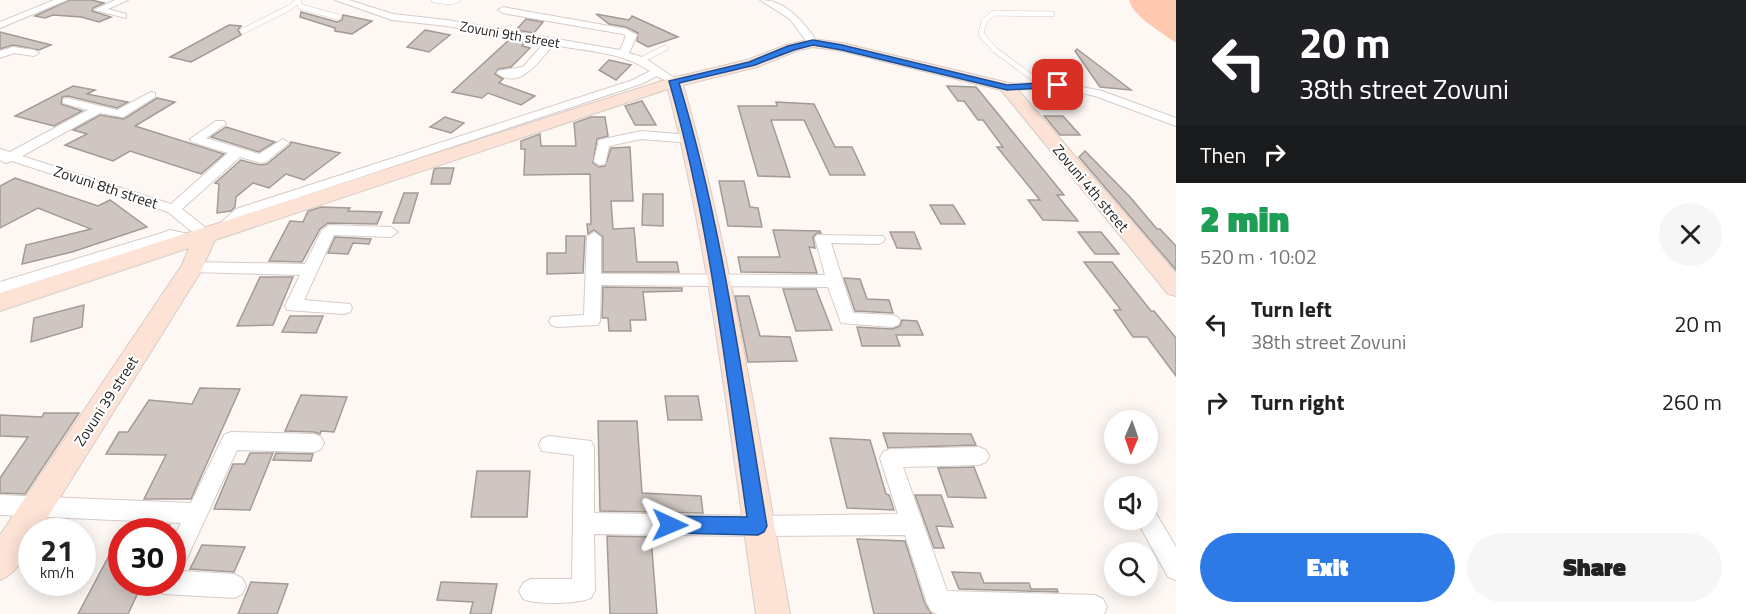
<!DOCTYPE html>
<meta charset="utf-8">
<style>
body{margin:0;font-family:"Titillium Web",sans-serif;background:#f6f6f6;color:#222;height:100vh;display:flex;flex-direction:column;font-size:22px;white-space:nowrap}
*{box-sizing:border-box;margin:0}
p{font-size:20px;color:#767676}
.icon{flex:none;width:33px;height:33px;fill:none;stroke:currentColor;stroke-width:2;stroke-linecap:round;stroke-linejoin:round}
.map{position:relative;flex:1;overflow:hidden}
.drawer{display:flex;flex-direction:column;background:#fff;width:570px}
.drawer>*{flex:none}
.banner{background:#202124;color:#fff;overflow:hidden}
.needle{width:39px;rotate:182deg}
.fabs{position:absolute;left:1104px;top:410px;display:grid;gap:12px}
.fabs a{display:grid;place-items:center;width:54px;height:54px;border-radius:50%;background:#fff;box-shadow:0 3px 15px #0003;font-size:30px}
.speed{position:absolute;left:18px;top:518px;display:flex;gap:12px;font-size:30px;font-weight:700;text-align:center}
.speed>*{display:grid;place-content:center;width:78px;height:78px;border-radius:50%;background:#fff;box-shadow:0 3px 15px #0003;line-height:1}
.speed small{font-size:15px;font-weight:400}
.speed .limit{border:9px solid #d22;background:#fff;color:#111}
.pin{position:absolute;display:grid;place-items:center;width:51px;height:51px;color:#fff;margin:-26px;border-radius:12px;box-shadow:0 3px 9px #0006}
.me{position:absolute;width:66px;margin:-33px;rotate:91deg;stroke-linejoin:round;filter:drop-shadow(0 0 4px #0008)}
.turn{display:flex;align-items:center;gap:21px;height:126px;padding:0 24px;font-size:27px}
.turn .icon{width:78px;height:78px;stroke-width:2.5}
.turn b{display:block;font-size:42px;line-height:51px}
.then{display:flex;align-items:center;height:57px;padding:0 24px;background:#0003;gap:12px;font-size:22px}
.round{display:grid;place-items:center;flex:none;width:63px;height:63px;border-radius:32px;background:#f6f6f6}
.summary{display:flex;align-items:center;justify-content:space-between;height:102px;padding:0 24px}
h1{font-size:36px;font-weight:800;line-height:45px;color:#1e9e55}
.button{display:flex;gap:12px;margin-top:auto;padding:12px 24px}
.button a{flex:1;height:69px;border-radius:36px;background:#2d7ae6;color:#fff;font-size:24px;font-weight:800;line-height:69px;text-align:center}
.button a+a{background:#f6f6f6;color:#222}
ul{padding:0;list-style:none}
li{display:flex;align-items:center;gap:18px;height:78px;padding:0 24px}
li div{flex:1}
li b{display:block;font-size:22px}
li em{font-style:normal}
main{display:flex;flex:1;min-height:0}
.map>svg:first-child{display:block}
.green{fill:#fec9ae}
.building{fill:#d0c6c1;stroke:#a39a95;stroke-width:1.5}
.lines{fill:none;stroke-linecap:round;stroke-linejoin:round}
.lane-casing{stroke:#d6ccc7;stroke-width:6}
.street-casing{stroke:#d6ccc7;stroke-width:2}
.secondary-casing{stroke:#d6ccc7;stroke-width:2}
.lane{stroke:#fff;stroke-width:5}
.street{fill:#fff;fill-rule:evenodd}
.secondary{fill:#fce3d6;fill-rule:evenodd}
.route{fill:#2d7ae6;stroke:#1d4f96;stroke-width:1.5}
.labels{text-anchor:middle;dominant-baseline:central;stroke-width:4.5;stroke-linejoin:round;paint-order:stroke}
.far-street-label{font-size:14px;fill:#211e1c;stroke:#fff}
.street-label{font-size:15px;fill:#211e1c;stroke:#fff}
</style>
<main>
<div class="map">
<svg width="1176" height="614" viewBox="0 0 1176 614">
<rect width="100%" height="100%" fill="#fef8f5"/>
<path class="green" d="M1129,0H1176V43C1163,33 1132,16 1129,0Z"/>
<g class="building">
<path d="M69,0H91L104,3L93,8L92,11L111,17L99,22L81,17L53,15L45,18L35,16Z"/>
<path d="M301,12L337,22L342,20L343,15L372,21L352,34L335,31V28L300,17Z"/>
<path d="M596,14L629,20L632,16L678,37L648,47L637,41L638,33L626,27L609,24Z"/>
<path d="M526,19L543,22L534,33L516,30Z"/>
<path d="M229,25L241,26L238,30L241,35L191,62L170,57Z"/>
<path d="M425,30L450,35L429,52L407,47Z"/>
<path d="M0,32L51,45L39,50L13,45L0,49Z"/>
<path d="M510,39L525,42L522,46L530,48L511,67L498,69L495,74L503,79L499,83L535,96L521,105L488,93L482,98L452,92Z"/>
<path d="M1077,49L1131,90L1100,87L1075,51Z"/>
<path d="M609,60L631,65L616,80L599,70Z"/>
<path d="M73,86L95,90L87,94L128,102L117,108L68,96L62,97L61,104L82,111L54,126L15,116Z"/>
<path d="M947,86L976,87L1064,195H1057L1078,221L1043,220L1028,200H1040L997,147H1003L983,120H978L964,101H958Z"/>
<path d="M157,98L175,102L135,126L224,154L201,174L130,151L113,161L65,145L87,134L73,130L100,115L124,119Z"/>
<path d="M642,101L656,125H635L625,106Z"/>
<path d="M776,102L814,104L835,147H852L865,175H830L804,120H771L790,177L758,176L738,106H777Z"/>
<path d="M1044,116H1063L1080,135H1060Z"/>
<path d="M445,117L464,123L451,133L430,127Z"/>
<path d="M591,117H605L608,136L597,139L593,163L599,167L605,166L611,148L630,147L633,201H611L613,229L634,228L637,262H677L679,272H603V237L594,230L588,234L587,224H591L590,174L524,175L525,149H521V141L540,134L541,146H576L574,123Z"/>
<path d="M226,127L275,142L259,152L211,137Z"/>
<path d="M291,142L340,153L304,180L286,174L269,188L253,183L236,197L235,207L231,211L217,213L219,184L215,183L241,160L260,165L267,164L290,145Z"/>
<path d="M1085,151L1130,197L1157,229H1160L1176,246V270L1079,157Z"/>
<path d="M438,168H454L450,184H431L434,169Z"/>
<path d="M15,178L98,206L110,200L147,227L72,252L22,264L26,245L91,229L38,208L0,228V186Z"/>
<path d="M719,181H744L750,207L758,208L762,227L728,226Z"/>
<path d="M404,193H418L409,223H393Z"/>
<path d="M643,194H663V226L642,225Z"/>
<path d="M930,205H953L965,224H941Z"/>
<path d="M321,207L350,208L348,211L382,212L377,224L328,223L320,229L302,262L269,261L290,221L303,222L308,211Z"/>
<path d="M773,230L820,231L821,233H817L813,237L815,248L809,247L817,273L741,272L738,257H780Z"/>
<path d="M890,232H914L921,249L897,248Z"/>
<path d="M1078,232H1101L1119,254H1095Z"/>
<path d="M566,236H585L583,273L547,274V253H566Z"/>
<path d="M335,237L371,239L369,244L353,243L348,254L328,253Z"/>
<path d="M1084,262H1112L1151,311H1154L1176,338V376L1147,337H1133L1114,310H1121Z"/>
<path d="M260,277H293L273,325L237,326Z"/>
<path d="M844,278L860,279L867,299L889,300L893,313L855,311Z"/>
<path d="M603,287L682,288V291L643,292L646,320H630L631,331H609L608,318H602Z"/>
<path d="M783,289H816L832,330L796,331Z"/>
<path d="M735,296H749L760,336L790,337L797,361L748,362Z"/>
<path d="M84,305L82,327L31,342L34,318Z"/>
<path d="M290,316H323L316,333L282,332Z"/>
<path d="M902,320L917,321L923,335H896L900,346H862L857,327L892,329L900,326Z"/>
<path d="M200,388L240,389L191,499H144L166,455L106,454L119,432H128L149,400L192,404Z"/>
<path d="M301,395L347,397L334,432L321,431L320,434L314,432L285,431Z"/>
<path d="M665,396H698L702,420H668Z"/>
<path d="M44,413H79L25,494L0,493V478L28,437L0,436V415L42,417Z"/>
<path d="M598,421H637L642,493L701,496L703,513L600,511Z"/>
<path d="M883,433L971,434L976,445L888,448Z"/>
<path d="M830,438L870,440L886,494L889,495L894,510L847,508Z"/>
<path d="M250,453H273L250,510L214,509L233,464H245Z"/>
<path d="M276,453L313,454L311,461L273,460Z"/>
<path d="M974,467L986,498L948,497L938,468Z"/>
<path d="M477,471H530L527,517H471Z"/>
<path d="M915,495H941L953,527L936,526L944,548H934Z"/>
<path d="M132,523L170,525L167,531H127Z"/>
<path d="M122,531V582H143L128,614H78Z"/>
<path d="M607,536L651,537L657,614H610Z"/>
<path d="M857,539L905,541L925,604L932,614H874Z"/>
<path d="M202,545L245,547L234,572L190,569Z"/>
<path d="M952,572L980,573L984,583H1029L1031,589H1057L1058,592L959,589Z"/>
<path d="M251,582L288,584L277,614H238Z"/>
<path d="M441,582L497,584L491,614H470L473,602L437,600Z"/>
</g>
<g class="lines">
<defs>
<g id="lane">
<path d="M434,0L450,2L457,0"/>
<path d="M298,1L301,7L338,17"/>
<path d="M243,31L289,8L299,0"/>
<path d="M641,60L665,48"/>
<path d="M1041,84L995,50L981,34L984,21L994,13L1052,14"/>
</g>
<g id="street">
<path d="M54,0H67L0,28V22Z"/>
<path d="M115,0H128L108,9L126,14V18L94,10Z"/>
<path d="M335,0H349L393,14L447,20L620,50L626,36L623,34L503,13L498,10L503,7L626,29L637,35L629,53L645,58L680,82L674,85L657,76L641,84L246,215L226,233H216L214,230L216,227L236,209L633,80L650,71C622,52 586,51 553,45C540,60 520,91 497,73L498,71L523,67L544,43L447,26L392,20Z"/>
<path d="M760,0C787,0 804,23 818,43L817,45H809L790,19Z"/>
<path d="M13,47L34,50L39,53L34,56L14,53L0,58V51Z"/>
<path d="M1058,82L1102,91L1176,118V126L1095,96L1058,88L1007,90L1001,87L1007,84Z"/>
<path d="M151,92L155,93V97L123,117L100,113L22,156L171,204L228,153L192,142L190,139L216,121H224L226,124L206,138L259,154L283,139L289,143L266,162L261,163L240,157L182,209L211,232L213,235L211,238L206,240L197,236L199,239L197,242L192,244L170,240L0,294V282L165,232L170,230L197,236L168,212L12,161L6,163L0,160V149L10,152L88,110L63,103V99L67,98L117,110Z"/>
<path d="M641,131L691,135L697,139L691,143L641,139L609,146L605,164L600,165L594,161L599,140Z"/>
<path d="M329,225L391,227L398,232L391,237L334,235L304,300L350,304L352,308L350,312L344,314L287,310L285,306L300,275L192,272L187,271L184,267L187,263L192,262L305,264L322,230Z"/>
<path d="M594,232L601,237V274L825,275L815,238L817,235L883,236L885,239L883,242L878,244L831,243L853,313L892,315L898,317L900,321L898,325L892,327L841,323L828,287L601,285L600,321L598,325L557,327L551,325L549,321L551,317L584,315L587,237Z"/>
<path d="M231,432L314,434L321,437L324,443L321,449L314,452L237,450L181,571L234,574L242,578L246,586L242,594L234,598L164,594L156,590L152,582H172V540L181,523L0,515V495L191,503L224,435Z"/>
<path d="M549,436L591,441L594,447V513L758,516L898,514L880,458L883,452L890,449L979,447L986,450L989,456L986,462L979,465L903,467L947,591L1095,595L1103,599L1107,607L1104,614H937L931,611L927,603L905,535L758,536L594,534L595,590L591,598C576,604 538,605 523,599L519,591L523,583L531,579H572L574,455L542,451L539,445L542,439Z"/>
<path d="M1148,509L1155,512L1176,547V580L1168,577L1136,519H1148Z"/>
</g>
<path id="secondary" d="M813,39L842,43L1013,84L1176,273V296L1168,294L1001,90L842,51L813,47L796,51L757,67L683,85C733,258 758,437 790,614H756C730,438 712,262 668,89L215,240L200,273L39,531H32C32,550 18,573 0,580V535L182,265L189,248L0,311V293L668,79L747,60L786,45Z"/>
</defs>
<use href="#lane" class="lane-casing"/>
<use href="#street" class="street-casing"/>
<use href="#secondary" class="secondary-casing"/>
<use href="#lane" class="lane"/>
<use href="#street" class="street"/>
<use href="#secondary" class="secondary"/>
</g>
<path class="route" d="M813,40L842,45L1007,85L1058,82L1063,85L1058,87L1007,90L842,50L813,45L794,50L755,65L679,83C723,227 742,378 767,526L764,532L758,535L670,533L664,531L662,525L664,518L670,516L747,517C726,372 710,223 669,81L749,62L788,46Z"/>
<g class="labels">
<g class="far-street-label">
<text transform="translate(510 34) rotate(10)">Zovuni 9th street</text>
</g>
<g class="street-label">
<text transform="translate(106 187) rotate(18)">Zovuni 8th street</text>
<text transform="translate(1091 188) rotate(50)">Zovuni 4th street</text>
<text transform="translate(106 401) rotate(-57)">Zovuni 39 street</text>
</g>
</g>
</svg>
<div class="fabs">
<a><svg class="needle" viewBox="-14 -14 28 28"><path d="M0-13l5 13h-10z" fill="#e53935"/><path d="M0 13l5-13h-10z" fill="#767676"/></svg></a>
<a><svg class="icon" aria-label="sound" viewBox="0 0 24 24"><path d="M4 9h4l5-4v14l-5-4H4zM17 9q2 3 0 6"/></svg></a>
<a><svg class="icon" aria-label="search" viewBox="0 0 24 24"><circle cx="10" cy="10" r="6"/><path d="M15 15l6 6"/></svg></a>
</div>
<div class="speed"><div>21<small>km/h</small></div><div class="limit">30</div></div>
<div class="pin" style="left:1058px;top:85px;background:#d93025"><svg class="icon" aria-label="arrive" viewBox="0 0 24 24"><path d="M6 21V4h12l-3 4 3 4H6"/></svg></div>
<svg class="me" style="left:670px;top:525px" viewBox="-20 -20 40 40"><path d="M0-17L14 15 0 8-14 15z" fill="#2d7ae6" stroke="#fff" stroke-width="4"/></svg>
</div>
<section class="drawer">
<div class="banner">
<div class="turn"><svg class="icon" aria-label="left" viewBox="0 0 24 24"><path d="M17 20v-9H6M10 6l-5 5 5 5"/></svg><div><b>20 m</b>38th street Zovuni</div></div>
<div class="then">Then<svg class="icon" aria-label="right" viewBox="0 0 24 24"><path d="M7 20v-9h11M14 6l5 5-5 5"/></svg></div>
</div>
<div class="summary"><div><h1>2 min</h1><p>520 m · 10:02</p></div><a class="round"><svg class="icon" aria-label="close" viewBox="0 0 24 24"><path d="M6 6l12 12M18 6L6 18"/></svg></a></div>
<ul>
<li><svg class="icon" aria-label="left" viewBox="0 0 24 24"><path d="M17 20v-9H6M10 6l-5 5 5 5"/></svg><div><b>Turn left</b><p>38th street Zovuni</p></div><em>20 m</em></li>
<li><svg class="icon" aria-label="right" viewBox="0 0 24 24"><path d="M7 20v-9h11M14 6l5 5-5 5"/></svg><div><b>Turn right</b></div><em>260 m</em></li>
</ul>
<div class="button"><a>Exit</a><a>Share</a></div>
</section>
</main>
